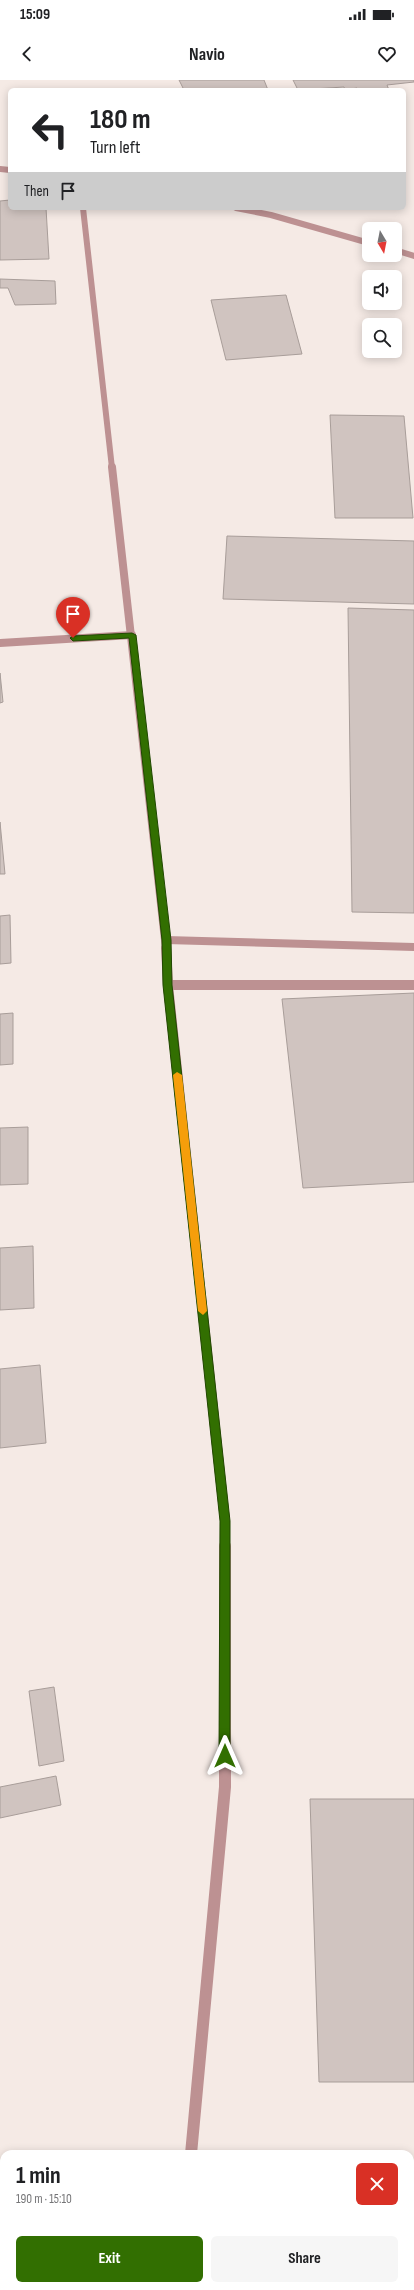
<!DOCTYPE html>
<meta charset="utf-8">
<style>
body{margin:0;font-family:"Sofia Sans Condensed",sans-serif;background:#f6f6f6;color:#202124;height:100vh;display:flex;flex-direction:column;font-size:15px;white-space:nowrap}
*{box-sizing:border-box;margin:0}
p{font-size:13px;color:#757577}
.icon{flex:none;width:22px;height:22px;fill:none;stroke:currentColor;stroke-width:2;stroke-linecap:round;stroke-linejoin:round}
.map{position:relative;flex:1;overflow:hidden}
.side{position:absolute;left:0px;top:2070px;width:414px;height:140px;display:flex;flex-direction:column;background:#fff;border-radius:12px 12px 0 0;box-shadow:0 2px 10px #0003}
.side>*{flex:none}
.hud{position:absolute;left:8px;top:8px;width:398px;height:122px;border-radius:6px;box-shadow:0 2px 10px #0003;background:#fff;color:#202124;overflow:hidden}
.needle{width:26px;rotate:170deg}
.controls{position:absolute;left:362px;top:142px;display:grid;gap:8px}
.controls a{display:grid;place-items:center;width:40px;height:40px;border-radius:6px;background:#fff;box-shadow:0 2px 10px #0003;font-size:20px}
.pin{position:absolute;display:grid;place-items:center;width:34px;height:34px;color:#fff;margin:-41px -17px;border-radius:50% 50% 50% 0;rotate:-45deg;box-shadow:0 0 4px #0007}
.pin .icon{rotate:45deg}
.me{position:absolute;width:44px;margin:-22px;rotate:0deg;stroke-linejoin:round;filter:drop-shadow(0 0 3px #0008)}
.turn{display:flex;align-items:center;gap:14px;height:84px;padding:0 16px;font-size:18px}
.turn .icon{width:52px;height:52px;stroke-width:2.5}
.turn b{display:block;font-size:28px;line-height:34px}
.then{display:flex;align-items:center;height:38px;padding:0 16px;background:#0003;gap:8px;font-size:15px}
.round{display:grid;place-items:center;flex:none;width:42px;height:42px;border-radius:6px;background:#f6f6f6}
.overview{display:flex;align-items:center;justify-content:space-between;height:68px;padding:0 16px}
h1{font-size:24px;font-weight:700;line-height:30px}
.cta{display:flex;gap:8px;margin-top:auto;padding:8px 16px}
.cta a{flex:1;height:46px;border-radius:6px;background:#326f01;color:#fff;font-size:16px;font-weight:700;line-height:46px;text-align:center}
.cta a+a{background:#f6f6f6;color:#202124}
.status{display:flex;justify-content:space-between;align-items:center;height:28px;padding:0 20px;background:#fff;direction:ltr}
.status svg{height:11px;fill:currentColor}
header{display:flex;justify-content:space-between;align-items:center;height:52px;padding:0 16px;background:#fff;font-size:18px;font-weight:700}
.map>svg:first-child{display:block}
.building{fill:#d0c4c0;stroke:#a89d99}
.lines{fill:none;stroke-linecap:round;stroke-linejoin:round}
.lane-far1{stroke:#bd9192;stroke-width:8}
.lane{stroke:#bd9192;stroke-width:10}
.street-far3{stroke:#bd9192;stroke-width:6}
.street-far2{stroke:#bd9192;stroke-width:8}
.street-far1{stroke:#bd9192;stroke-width:10}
.street{stroke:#bd9192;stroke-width:12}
.route{fill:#326f01;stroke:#204801}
.slow{fill:#f59e0b}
</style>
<div class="status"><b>15:09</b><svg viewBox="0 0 49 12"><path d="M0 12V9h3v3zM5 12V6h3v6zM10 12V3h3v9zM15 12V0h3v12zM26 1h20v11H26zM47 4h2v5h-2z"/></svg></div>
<header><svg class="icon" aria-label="back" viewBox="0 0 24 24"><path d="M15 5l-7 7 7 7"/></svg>Navio<svg class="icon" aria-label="heart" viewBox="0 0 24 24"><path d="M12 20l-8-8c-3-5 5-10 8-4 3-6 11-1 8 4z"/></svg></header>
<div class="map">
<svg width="414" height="2210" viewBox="0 0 414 2210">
<rect width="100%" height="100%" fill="#f5eae5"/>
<g class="building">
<path d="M179,0H264L268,10H184Z"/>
<path d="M293,0H414V2L387,5L389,10H359L357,8L345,10L344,7L298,10Z"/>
<path d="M10,120V128H46L49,179L0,180V121Z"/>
<path d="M0,199L55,201L56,224L15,225L8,208H0Z"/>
<path d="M286,215L302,274L226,280L211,220Z"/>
<path d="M330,335L404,336L413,438H335Z"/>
<path d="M227,456L414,461V524L223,519Z"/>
<path d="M348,528L414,530V833L352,832Z"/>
<path d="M0,593L3,622L0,623Z"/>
<path d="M0,742L5,794H0Z"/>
<path d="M10,835L11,883L0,884V836Z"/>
<path d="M414,913V1102L303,1108L282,919Z"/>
<path d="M13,933V984L0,985V934Z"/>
<path d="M28,1047V1104L0,1105V1048Z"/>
<path d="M33,1166L34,1228L0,1230V1168Z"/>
<path d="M40,1285L46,1363L0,1368V1289Z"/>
<path d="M54,1607L64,1681L39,1686L29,1611Z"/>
<path d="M56,1696L61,1725L0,1738V1707Z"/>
<path d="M310,1719H414V2002H319Z"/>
</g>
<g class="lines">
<path class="lane-far1" d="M166,860L414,867"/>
<path class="lane" d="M168,905H414"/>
<g class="street-far3">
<path d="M0,89L10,90"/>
<path d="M83,128L112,388"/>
<path d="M236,128L271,135L369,163"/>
<path d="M395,170L414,176"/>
</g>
<g class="street-far2">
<path d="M112,387L166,869"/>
<path d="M0,563L132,555"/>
</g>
<path class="street-far1" d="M166,868L168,905L225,1441V1467"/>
<g class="street">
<path d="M191,2074L225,1707V1466"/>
<path d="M179,2206V2210"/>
</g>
</g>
<path class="route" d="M132,553L136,555L171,860L172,905L230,1441V1676L225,1681L219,1676L220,1441L163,905L162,860L129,558L73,561L70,558L73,556Z"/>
<path class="slow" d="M177,992L182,995L207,1231L203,1235L198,1231L173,995Z"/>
</svg>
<div class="controls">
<a><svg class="needle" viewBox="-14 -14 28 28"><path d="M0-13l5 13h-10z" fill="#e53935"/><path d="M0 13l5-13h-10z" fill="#757577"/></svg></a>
<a><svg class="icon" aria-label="sound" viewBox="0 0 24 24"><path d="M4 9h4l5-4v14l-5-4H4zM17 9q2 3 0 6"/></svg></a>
<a><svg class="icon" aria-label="search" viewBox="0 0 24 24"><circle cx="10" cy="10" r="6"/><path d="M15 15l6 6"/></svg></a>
</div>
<div class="pin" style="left:73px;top:558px;background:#d93025"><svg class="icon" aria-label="arrive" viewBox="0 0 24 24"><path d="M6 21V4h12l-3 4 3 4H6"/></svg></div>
<svg class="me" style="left:225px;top:1676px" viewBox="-20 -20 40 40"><path d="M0-17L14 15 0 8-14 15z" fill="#326f01" stroke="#fff" stroke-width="4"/></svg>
<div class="hud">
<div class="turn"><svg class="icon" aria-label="left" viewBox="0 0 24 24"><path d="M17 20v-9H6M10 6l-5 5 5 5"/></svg><div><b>180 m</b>Turn left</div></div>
<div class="then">Then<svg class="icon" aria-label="arrive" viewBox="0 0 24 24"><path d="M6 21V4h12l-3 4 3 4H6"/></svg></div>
</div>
<section class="side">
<div class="overview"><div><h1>1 min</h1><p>190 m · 15:10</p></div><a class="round" style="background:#d93025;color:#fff"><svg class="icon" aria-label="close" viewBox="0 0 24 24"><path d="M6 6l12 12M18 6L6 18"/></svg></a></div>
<div class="cta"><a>Exit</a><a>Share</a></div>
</section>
</div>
